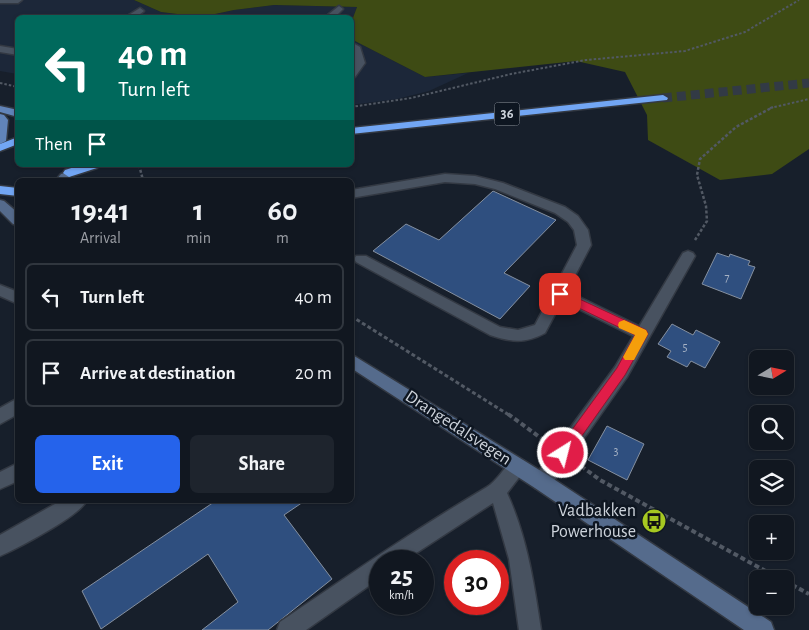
<!DOCTYPE html>
<meta charset="utf-8">
<style>
body{margin:0;font-family:"Alegreya Sans",sans-serif;background:#1e242d;color:#f1f3f6;height:100vh;display:flex;flex-direction:column;font-size:19px;white-space:nowrap}
*{box-sizing:border-box;margin:0}
p{font-size:16px;color:#9c9fa5}
.icon{flex:none;width:28px;height:28px;fill:none;stroke:currentColor;stroke-width:2;stroke-linecap:round;stroke-linejoin:round}
.map{position:relative;flex:1;overflow:hidden}
.panel{position:absolute;left:15px;top:178px;width:339px;height:325px;display:flex;flex-direction:column;background:#111720;border-radius:8px;box-shadow:0 1px 4px #0004,0 0 0 1px #30363e}
.panel>*{flex:none}
.hud{position:absolute;left:15px;top:15px;width:339px;height:152px;border-radius:8px;box-shadow:0 1px 4px #0004,0 0 0 1px #30363e;background:#00695c;color:#fff;overflow:hidden}
.needle{width:32px;rotate:80deg}
.controls{position:absolute;left:749px;top:350px;display:grid;gap:10px}
.controls a{display:grid;place-items:center;width:45px;height:45px;border-radius:8px;background:#111720;box-shadow:0 1px 4px #0004,0 0 0 1px #30363e;font-size:25px}
.speed{position:absolute;left:369px;top:550px;display:flex;gap:10px;font-size:25px;font-weight:700;text-align:center}
.speed>*{display:grid;place-content:center;width:65px;height:65px;border-radius:50%;background:#111720;box-shadow:0 1px 4px #0004,0 0 0 1px #30363e;line-height:1}
.speed small{font-size:12px;font-weight:400}
.speed .limit{border:8px solid #d22;background:#fff;color:#111}
.pin{position:absolute;display:grid;place-items:center;width:42px;height:42px;color:#fff;margin:-21px;border-radius:10px;box-shadow:0 2px 8px #0006}
.me{position:absolute;width:55px;margin:-28px;rotate:36deg;stroke-linejoin:round;filter:drop-shadow(0 0 4px #0008)}
.turn{display:flex;align-items:center;gap:18px;height:105px;padding:0 20px;font-size:22px}
.turn .icon{width:65px;height:65px;stroke-width:2.5}
.turn b{display:block;font-size:35px;line-height:42px}
.then{display:flex;align-items:center;height:48px;padding:0 20px;background:#0003;gap:10px;font-size:19px}
.eta{display:flex;justify-content:space-evenly;align-items:center;height:85px;text-align:center}
.eta b{font-size:30px;font-weight:700;line-height:35px}
.button{display:flex;gap:10px;margin-top:auto;padding:10px 20px}
.button a{flex:1;height:58px;border-radius:8px;background:#2563eb;color:#fff;font-size:20px;font-weight:700;line-height:58px;text-align:center}
.button a+a{background:#1e242d;color:#f1f3f6}
ul{padding:0;list-style:none}
li{display:flex;align-items:center;gap:15px;height:68px;margin:0 10px 8px;padding:0 10px;border:2px solid #30363e;border-radius:8px}
li div{flex:1}
li b{display:block;font-size:19px}
li em{font-style:normal}
.map>svg:first-child{display:block}
.built{fill:#1c2739}
.green{fill:#3e4b14}
.building{fill:#2f4f7f;stroke:#8590a0}
.lines{fill:none;stroke-linecap:round;stroke-linejoin:round}
.highway-tunnel{stroke:#323a45;stroke-width:9;stroke-dasharray:9 5;stroke-linecap:butt}
.lane-casing{stroke:#333943;stroke-width:3}
.street-casing{stroke:#333943;stroke-width:3}
.secondary-casing{stroke:#333943;stroke-width:3}
.primary-casing{stroke:#333943;stroke-width:3}
.highway-casing{stroke:#333943;stroke-width:3}
.path-far3{stroke:#525964;stroke-width:2;stroke-dasharray:2.5 2;stroke-linecap:butt}
.path-far2{stroke:#525964;stroke-width:2.5;stroke-dasharray:3 2;stroke-linecap:butt}
.path-far1{stroke:#525964;stroke-width:3;stroke-dasharray:4 2.5;stroke-linecap:butt}
.path{stroke:#525964;stroke-width:4;stroke-dasharray:5 3;stroke-linecap:butt}
.lane{fill:#485260;fill-rule:evenodd}
.street{fill:#485260;fill-rule:evenodd}
.secondary{fill:#556b8c;fill-rule:evenodd}
.primary{fill:#6184b9;fill-rule:evenodd}
.highway{fill:#72a6f4;fill-rule:evenodd}
.route{fill:#e11d48;stroke:#92132f}
.slow{fill:#f59e0b}
.labels{text-anchor:middle;dominant-baseline:central;stroke-width:5;stroke-linejoin:round;paint-order:stroke}
.number-label{font-size:12px;fill:#a6b2c4}
.shield{fill:#0e1621;stroke:#949aa3;stroke-width:1}
.shield-label{font-size:14px;font-weight:bold;fill:#cdd3db}
.near-street-label{font-size:18px;fill:#cdd3db;stroke:#0e1621}
.near-poi-label{font-size:18px;fill:#cdd3db;stroke:#0e1621;text-anchor:end}
</style>
<div class="map">
<svg width="809" height="630" viewBox="0 0 809 630">
<rect width="100%" height="100%" fill="#171f2b"/>
<g class="built">
<path d="M0,0H134L161,12L201,17L234,10L274,5L357,7L351,23V18H18L17,74L0,71Z"/>
<path d="M351,39L425,77L468,73L429,91L397,99L351,105Z"/>
</g>
<path class="green" d="M134,0H809V149L772,174L720,180L648,140L647,115L625,72L576,61L425,77L351,39V23L357,7L274,5L234,10L201,17L161,12Z"/>
<g class="building">
<path d="M493,191L556,220L504,273L530,286L500,319L373,251L406,224L439,240Z"/>
<path d="M717,253L729,257L730,254L750,261L748,265L755,267L741,299L702,284Z"/>
<path d="M672,324L693,335L696,330L720,342L705,368L691,361L687,367L667,357L671,351L658,344Z"/>
<path d="M607,426L644,444L627,480L588,460Z"/>
<path d="M217,500H306L284,515L332,579L268,630H202L238,602L208,554L101,629L82,591Z"/>
</g>
<g class="lines">
<path class="highway-tunnel" d="M663,98L809,83"/>
<defs>
<g id="lane">
<path d="M0,0H22L18,3H0Z"/>
<path d="M339,6L343,9L334,18H324Z"/>
<path d="M140,8L144,11L135,18H124Z"/>
<path d="M351,42L360,47L365,63L355,77L351,78V68L355,63Z"/>
<path d="M0,46L18,49V55L0,52Z"/>
<path d="M445,174L475,176L503,183L565,207L578,216L588,230L591,245L567,291L647,330L650,334L647,338L642,340L637,338L562,301L545,333C525,344 511,342 490,335L356,262L354,259L356,256H366L500,327L518,330L535,325L577,245L574,230L568,222L555,213L495,189L475,184L445,182L351,198V190Z"/>
<path d="M0,285L18,292V304L0,296Z"/>
<path d="M18,398V414L0,424V408Z"/>
<path d="M18,463V481L0,489V472Z"/>
</g>
<g id="street">
<path d="M688,251L693,253L695,256L627,377L549,488L542,490L535,488L533,482L535,476L615,367L683,253Z"/>
<path d="M518,459L524,461L527,467L507,493C527,537 534,583 541,630H519L509,559L493,503L404,561H380V578L306,630H277L280,622C349,575 416,529 487,487C500,479 504,464 518,459Z"/>
<path d="M62,500H87C80,516 18,548 0,556V535Z"/>
</g>
<g id="secondary">
<path d="M65,173L71,177L69,180H56L61,174Z"/>
<path d="M0,200L4,201L18,213V225L13,224L0,211Z"/>
<path d="M351,354L549,476L771,622L774,630H744L535,488L351,368Z"/>
</g>
<g id="primary">
<path d="M0,106L18,110V117L0,112Z"/>
<path d="M0,114L4,115L8,120L6,141L0,144Z"/>
</g>
<g id="highway">
<path d="M663,95L668,98L667,100L351,134V128Z"/>
<path d="M18,137V144L0,151V144Z"/>
<path d="M81,165H99L97,168L69,177L63,173L65,170Z"/>
<path d="M0,186L18,188V196L0,194Z"/>
</g>
</defs>
<use href="#lane" class="lane-casing"/>
<use href="#street" class="street-casing"/>
<use href="#secondary" class="secondary-casing"/>
<use href="#primary" class="primary-casing"/>
<use href="#highway" class="highway-casing"/>
<g class="path-far3">
<path d="M0,83L18,87"/>
<path d="M351,107L411,98L511,74L586,60L685,51L745,32L799,0"/>
<path d="M770,108L809,99"/>
</g>
<g class="path-far2">
<path d="M139,165L143,180"/>
<path d="M695,240L707,221L706,206L697,175L700,159L736,127L773,107"/>
</g>
<path class="path-far1" d="M351,316L509,415"/>
<g class="path">
<path d="M508,414L545,441"/>
<path d="M581,466L600,480L780,579"/>
<path d="M785,581L809,594"/>
</g>
<use href="#lane" class="lane"/>
<use href="#street" class="street"/>
<use href="#secondary" class="secondary"/>
<use href="#primary" class="primary"/>
<use href="#highway" class="highway"/>
</g>
<path class="route" d="M560,290L646,330L648,334L625,375L567,457L563,459L558,457L556,453L558,449L617,368L635,335L556,297L554,294L556,291Z"/>
<path class="slow" d="M624,320L646,330L648,334L634,360H625L623,357L635,335L619,328L618,325L619,322Z"/>
<defs>
<symbol id="bus-disc" viewBox="-11 -11 22 22"><circle r="9.5" fill="#a6c821" stroke="#0e1621"/><path d="M-5-6H5V4H4V6H2V4H-2V6H-4V4H-5ZM-3.5-4V0h7V-4ZM-3.5 1.2v1.5H-2V1.2ZM2 1.2v1.5H3.5V1.2Z" fill="#111"/></symbol>
</defs>
<g fill-rule="evenodd">
<use href="#bus-disc" x="640" y="507" width="28" height="28"/>
</g>
<g class="labels">
<g class="number-label">
<text x="727" y="277">7</text>
<text x="685" y="347">5</text>
<text x="616" y="451">3</text>
</g>
<rect class="shield" x="494.5" y="102.5" width="25" height="23" rx="4"/>
<g class="shield-label">
<text x="507" y="114">36</text>
</g>
<g class="near-street-label">
<text transform="translate(458 428) rotate(33)">Drangedalsvegen</text>
</g>
<g class="near-poi-label">
<text x="636" y="511">Vadbakken<tspan x="636" dy="21">Powerhouse</tspan></text>
</g>
</g>
</svg>
<div class="controls">
<a><svg class="needle" viewBox="-14 -14 28 28"><path d="M0-13l5 13h-10z" fill="#e53935"/><path d="M0 13l5-13h-10z" fill="#9c9fa5"/></svg></a>
<a><svg class="icon" aria-label="search" viewBox="0 0 24 24"><circle cx="10" cy="10" r="6"/><path d="M15 15l6 6"/></svg></a>
<a><svg class="icon" aria-label="layers" viewBox="0 0 24 24"><path d="M12 4l9 5-9 5-9-5zM3 14l9 5 9-5"/></svg></a>
<a>+</a>
<a>−</a>
</div>
<div class="speed"><div>25<small>km/h</small></div><div class="limit">30</div></div>
<div class="pin" style="left:560px;top:294px;background:#d93025"><svg class="icon" aria-label="arrive" viewBox="0 0 24 24"><path d="M6 21V4h12l-3 4 3 4H6"/></svg></div>
<svg class="me" style="left:563px;top:453px" viewBox="-20 -20 40 40"><circle r="17" fill="#e11d48" stroke="#fff" stroke-width="3"/><path d="M0-11L8 9 0 5-8 9z" fill="#fff"/></svg>
<div class="hud">
<div class="turn"><svg class="icon" aria-label="left" viewBox="0 0 24 24"><path d="M17 20v-9H6M10 6l-5 5 5 5"/></svg><div><b>40 m</b>Turn left</div></div>
<div class="then">Then<svg class="icon" aria-label="arrive" viewBox="0 0 24 24"><path d="M6 21V4h12l-3 4 3 4H6"/></svg></div>
</div>
<section class="panel">
<div class="eta">
<div><b>19:41</b><p>Arrival</p></div>
<div><b>1</b><p>min</p></div>
<div><b>60</b><p>m</p></div>
</div>
<ul>
<li><svg class="icon" aria-label="left" viewBox="0 0 24 24"><path d="M17 20v-9H6M10 6l-5 5 5 5"/></svg><div><b>Turn left</b></div><em>40 m</em></li>
<li><svg class="icon" aria-label="arrive" viewBox="0 0 24 24"><path d="M6 21V4h12l-3 4 3 4H6"/></svg><div><b>Arrive at destination</b></div><em>20 m</em></li>
</ul>
<div class="button"><a>Exit</a><a>Share</a></div>
</section>
</div>
